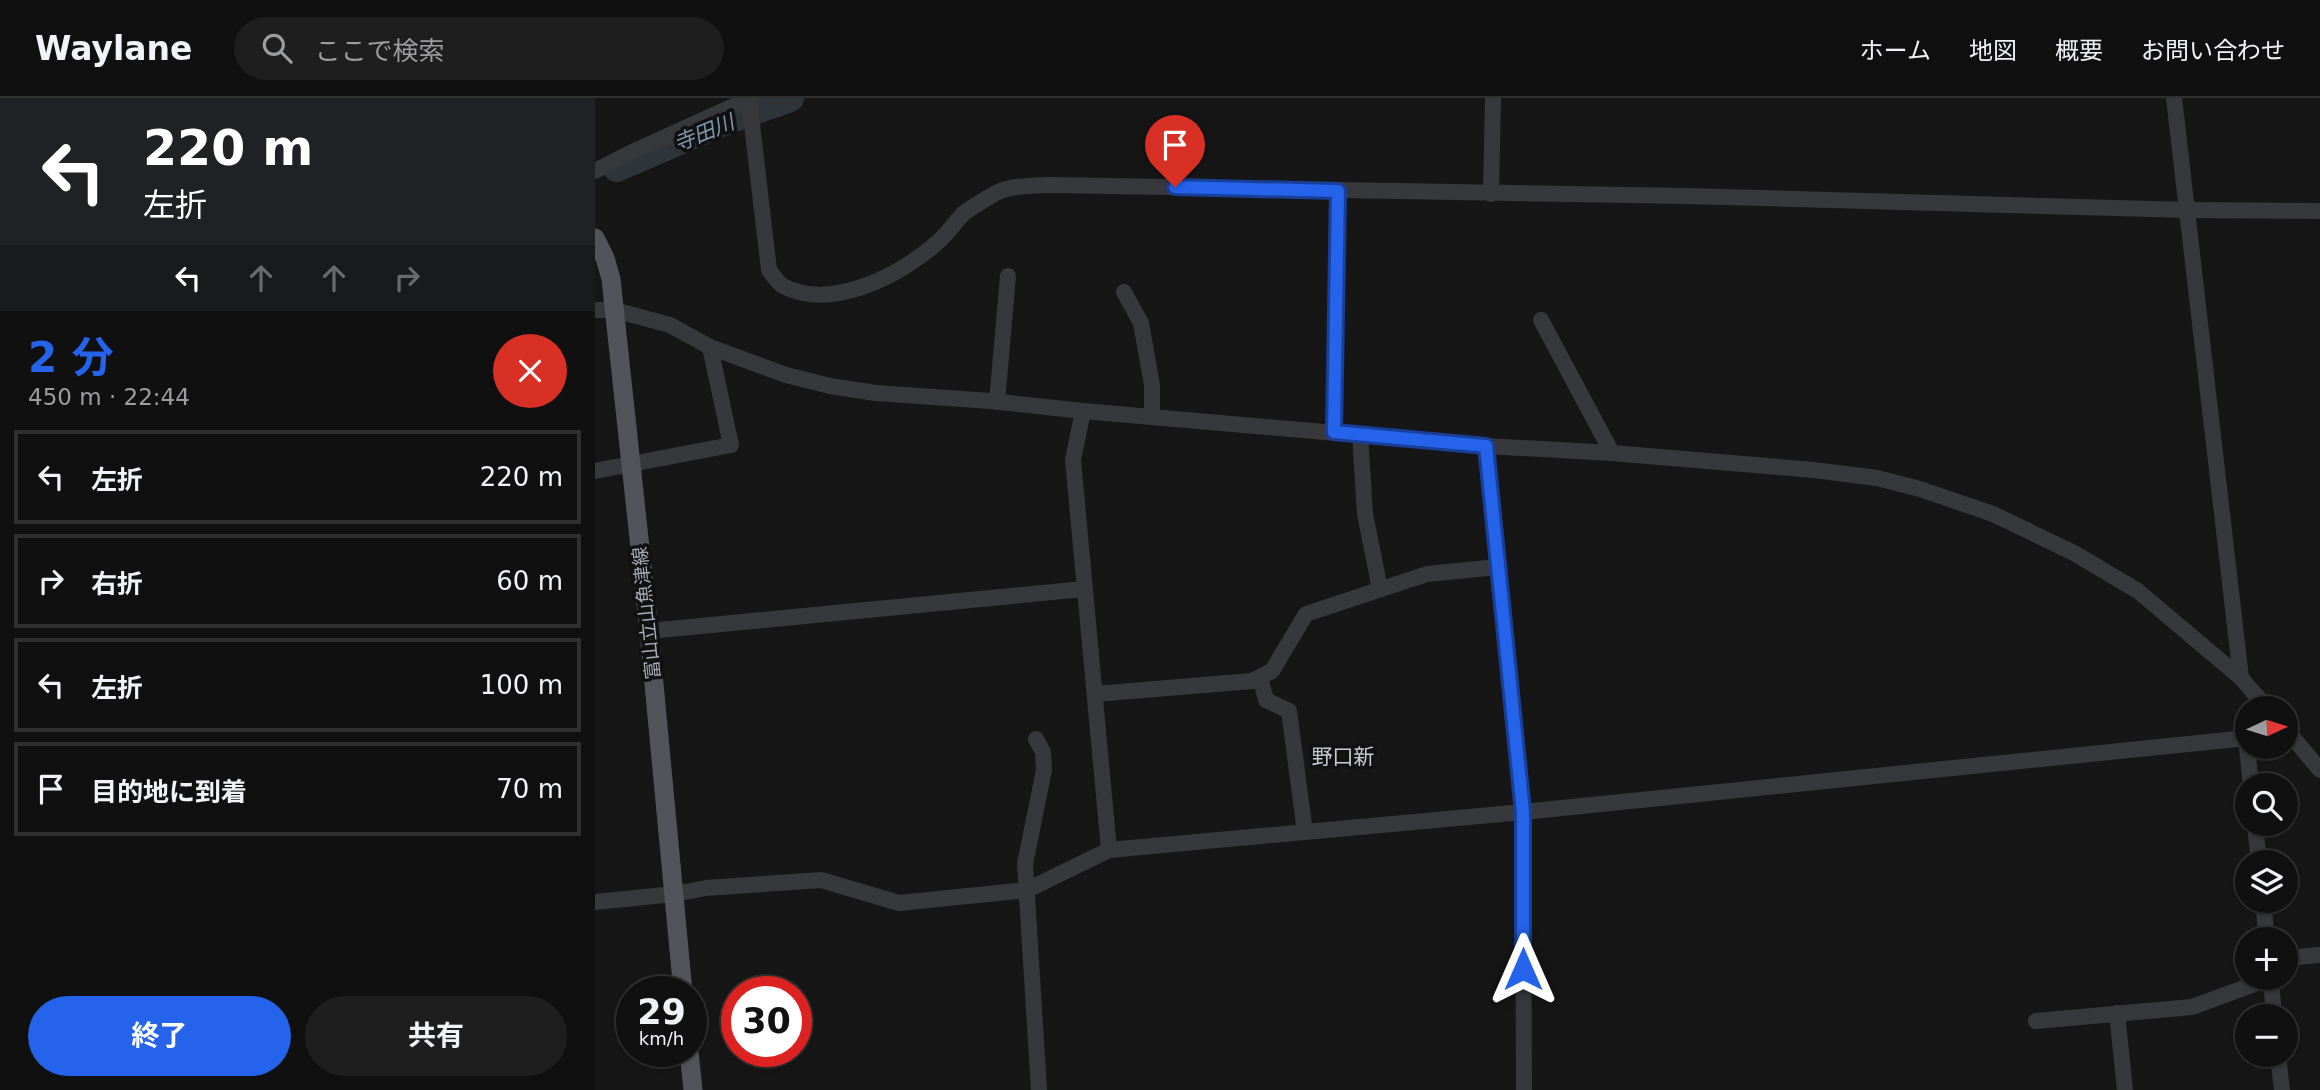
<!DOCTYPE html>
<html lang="ja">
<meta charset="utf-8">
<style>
body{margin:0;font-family:"DejaVu Sans","Noto Sans JP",sans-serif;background:#1e1e1f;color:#f1f3f6;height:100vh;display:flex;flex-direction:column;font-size:26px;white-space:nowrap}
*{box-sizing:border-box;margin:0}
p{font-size:23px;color:#9c9d9f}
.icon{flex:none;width:38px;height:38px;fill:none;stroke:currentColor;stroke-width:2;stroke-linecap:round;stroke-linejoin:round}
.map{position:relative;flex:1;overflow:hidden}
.sheet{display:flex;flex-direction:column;background:#101011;width:595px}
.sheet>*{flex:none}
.top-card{background:#202124;color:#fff;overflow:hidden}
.needle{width:46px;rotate:86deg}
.tools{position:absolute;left:1640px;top:598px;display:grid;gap:14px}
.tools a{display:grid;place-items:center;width:63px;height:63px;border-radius:50%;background:#101011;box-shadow:0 2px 5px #0004,0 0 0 2px #303031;font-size:35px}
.speed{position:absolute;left:21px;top:878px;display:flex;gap:14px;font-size:35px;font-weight:700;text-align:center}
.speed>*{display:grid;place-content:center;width:91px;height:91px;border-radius:50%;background:#101011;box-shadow:0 2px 5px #0004,0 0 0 2px #303031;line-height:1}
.speed small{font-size:18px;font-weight:400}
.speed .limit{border:10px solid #d22;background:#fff;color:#111}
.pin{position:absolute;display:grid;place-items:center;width:60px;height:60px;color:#fff;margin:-72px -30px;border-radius:50% 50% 50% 0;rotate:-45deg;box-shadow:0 0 7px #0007}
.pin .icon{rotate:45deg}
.me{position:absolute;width:77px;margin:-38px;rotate:0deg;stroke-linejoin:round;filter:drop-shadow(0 0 5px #0008)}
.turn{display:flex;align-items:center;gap:24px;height:147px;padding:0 28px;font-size:32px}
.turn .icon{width:91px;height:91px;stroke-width:2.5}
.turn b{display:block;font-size:49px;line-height:60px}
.lanes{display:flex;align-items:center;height:66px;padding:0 28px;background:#0003;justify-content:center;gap:35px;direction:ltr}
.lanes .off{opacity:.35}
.round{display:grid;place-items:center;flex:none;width:74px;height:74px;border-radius:37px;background:#1e1e1f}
.overview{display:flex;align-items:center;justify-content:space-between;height:119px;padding:0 28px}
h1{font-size:42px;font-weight:700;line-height:52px;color:#2563eb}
.cta{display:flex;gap:14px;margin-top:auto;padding:14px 28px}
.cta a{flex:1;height:80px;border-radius:42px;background:#2563eb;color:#fff;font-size:28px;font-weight:700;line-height:80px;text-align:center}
.cta a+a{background:#1e1e1f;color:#f1f3f6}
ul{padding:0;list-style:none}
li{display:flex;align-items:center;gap:21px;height:94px;margin:0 14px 10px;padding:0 14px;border:4px solid #303031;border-radius:0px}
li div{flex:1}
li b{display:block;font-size:26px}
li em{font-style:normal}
header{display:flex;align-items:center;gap:42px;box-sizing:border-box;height:98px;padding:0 35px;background:#101011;border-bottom:2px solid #303031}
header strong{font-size:33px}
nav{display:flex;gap:38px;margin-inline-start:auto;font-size:24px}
.search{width:490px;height:63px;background:#1e1e1f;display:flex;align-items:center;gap:18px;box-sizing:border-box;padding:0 24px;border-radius:38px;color:#9c9d9f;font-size:26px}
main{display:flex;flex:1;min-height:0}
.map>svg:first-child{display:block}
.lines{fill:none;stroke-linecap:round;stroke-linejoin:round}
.river{stroke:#2d343a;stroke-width:28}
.minor{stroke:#37383c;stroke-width:16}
.major{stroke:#53545b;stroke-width:19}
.route-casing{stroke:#184099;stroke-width:18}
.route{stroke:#2563eb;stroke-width:12}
.labels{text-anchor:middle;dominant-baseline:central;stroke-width:7;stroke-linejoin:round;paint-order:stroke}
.street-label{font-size:19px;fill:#a9acb6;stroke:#111112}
.water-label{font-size:21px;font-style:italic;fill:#8298af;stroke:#111112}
.neighbourhood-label{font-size:21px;fill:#c9cbd3;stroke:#111112}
</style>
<header>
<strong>Waylane</strong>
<div class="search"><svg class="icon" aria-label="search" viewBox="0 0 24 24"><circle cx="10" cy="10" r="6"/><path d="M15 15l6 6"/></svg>ここで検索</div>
<nav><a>ホーム</a><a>地図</a><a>概要</a><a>お問い合わせ</a></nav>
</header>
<main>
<section class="sheet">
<div class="top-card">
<div class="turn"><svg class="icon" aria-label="left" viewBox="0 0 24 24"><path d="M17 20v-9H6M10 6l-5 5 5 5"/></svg><div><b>220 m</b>左折</div></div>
<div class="lanes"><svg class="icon" aria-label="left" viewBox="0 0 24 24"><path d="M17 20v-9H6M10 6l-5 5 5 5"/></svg><svg class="icon off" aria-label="ahead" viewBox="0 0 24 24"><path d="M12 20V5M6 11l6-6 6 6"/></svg><svg class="icon off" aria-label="ahead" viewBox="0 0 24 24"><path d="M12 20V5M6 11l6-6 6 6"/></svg><svg class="icon off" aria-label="right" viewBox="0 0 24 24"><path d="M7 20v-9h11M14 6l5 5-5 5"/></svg></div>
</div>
<div class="overview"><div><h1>2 分</h1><p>450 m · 22:44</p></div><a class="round" style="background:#d93025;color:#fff"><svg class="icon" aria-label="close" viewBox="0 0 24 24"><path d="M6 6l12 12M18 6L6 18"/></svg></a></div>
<ul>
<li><svg class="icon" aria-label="left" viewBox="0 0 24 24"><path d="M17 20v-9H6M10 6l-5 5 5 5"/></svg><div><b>左折</b></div><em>220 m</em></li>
<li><svg class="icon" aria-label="right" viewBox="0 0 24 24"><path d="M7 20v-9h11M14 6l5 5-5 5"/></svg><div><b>右折</b></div><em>60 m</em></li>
<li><svg class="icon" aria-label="left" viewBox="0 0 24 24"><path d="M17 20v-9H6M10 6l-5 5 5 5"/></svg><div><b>左折</b></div><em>100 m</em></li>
<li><svg class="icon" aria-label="arrive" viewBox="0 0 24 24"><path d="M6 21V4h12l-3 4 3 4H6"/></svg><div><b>目的地に到着</b></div><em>70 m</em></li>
</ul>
<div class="cta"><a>終了</a><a>共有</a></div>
</section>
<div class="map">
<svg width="1725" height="992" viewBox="0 0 1725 992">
<rect width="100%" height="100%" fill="#161617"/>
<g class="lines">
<path class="river" d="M22,70L128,24L195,0"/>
<g class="minor">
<path d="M1579,0L1646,580"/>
<path d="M0,73L35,55L154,1L174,172C178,177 183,185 188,188C237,214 308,176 344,143C353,135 360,124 369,115C378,108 391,101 401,95C416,87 436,88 453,87L1091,98L1593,112L1725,113"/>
<path d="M896,96L898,0"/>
<path d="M529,194L546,225L557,287V319"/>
<path d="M0,212H19L75,227L115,249L191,277L235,288L281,295L395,303L488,313L891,348L1017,355L1219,372L1282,380L1325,391L1398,416L1479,455L1543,493L1646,580L1673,611"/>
<path d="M946,222L1017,355"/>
<path d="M402,304L413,178"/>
<path d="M488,313L478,362L514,752"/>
<path d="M739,334L743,93"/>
<path d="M765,336L770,416L785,491"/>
<path d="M891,348L928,714L929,992"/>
<path d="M0,373L136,347L115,249"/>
<path d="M54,533L489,491"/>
<path d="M665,579L671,602L694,613L710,734"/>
<path d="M500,596L657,583L677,573L711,516L832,476L903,469"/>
<path d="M1690,630L1725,672"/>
<path d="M441,641L448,654L449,672L430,766L444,992"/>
<path d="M1652,649L1656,688"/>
<path d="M1660,726L1664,765"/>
<path d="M1668,803L1672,842"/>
<path d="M0,804L79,796L111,790L226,782L304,805L432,792L514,752L928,714L1652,640"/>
<path d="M1690,860L1725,857"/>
<path d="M1522,915L1530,992"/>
<path d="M1441,923L1597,909L1676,880L1679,919"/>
<path d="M1683,957L1687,992"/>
</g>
<g class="major">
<path d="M0,140L10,160L16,181L54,533L88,894"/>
<path d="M94,954L98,992"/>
</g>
</g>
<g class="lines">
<defs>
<path id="route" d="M580,89L743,93L739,334L891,348L928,714V871"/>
</defs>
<use href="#route" class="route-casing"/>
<use href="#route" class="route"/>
</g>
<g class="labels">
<g class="street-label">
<text transform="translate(51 515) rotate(-96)">富山立山魚津線</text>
</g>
<g class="water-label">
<text transform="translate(109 35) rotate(-22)">寺田川</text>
</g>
<g class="neighbourhood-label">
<text x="748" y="659">野口新</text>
</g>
</g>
</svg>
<div class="tools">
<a><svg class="needle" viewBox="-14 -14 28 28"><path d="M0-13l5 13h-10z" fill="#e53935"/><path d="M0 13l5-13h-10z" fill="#9c9d9f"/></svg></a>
<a><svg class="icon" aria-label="search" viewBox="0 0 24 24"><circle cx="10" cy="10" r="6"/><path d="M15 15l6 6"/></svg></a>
<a><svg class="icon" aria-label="layers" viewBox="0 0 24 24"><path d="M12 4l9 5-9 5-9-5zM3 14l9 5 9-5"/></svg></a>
<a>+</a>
<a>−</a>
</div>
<div class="speed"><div>29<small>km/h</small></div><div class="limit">30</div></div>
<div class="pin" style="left:580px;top:89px;background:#d93025"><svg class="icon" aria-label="arrive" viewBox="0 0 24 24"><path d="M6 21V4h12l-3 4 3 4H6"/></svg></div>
<svg class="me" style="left:928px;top:871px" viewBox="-20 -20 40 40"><path d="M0-17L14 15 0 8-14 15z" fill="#2563eb" stroke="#fff" stroke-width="4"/></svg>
</div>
</main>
